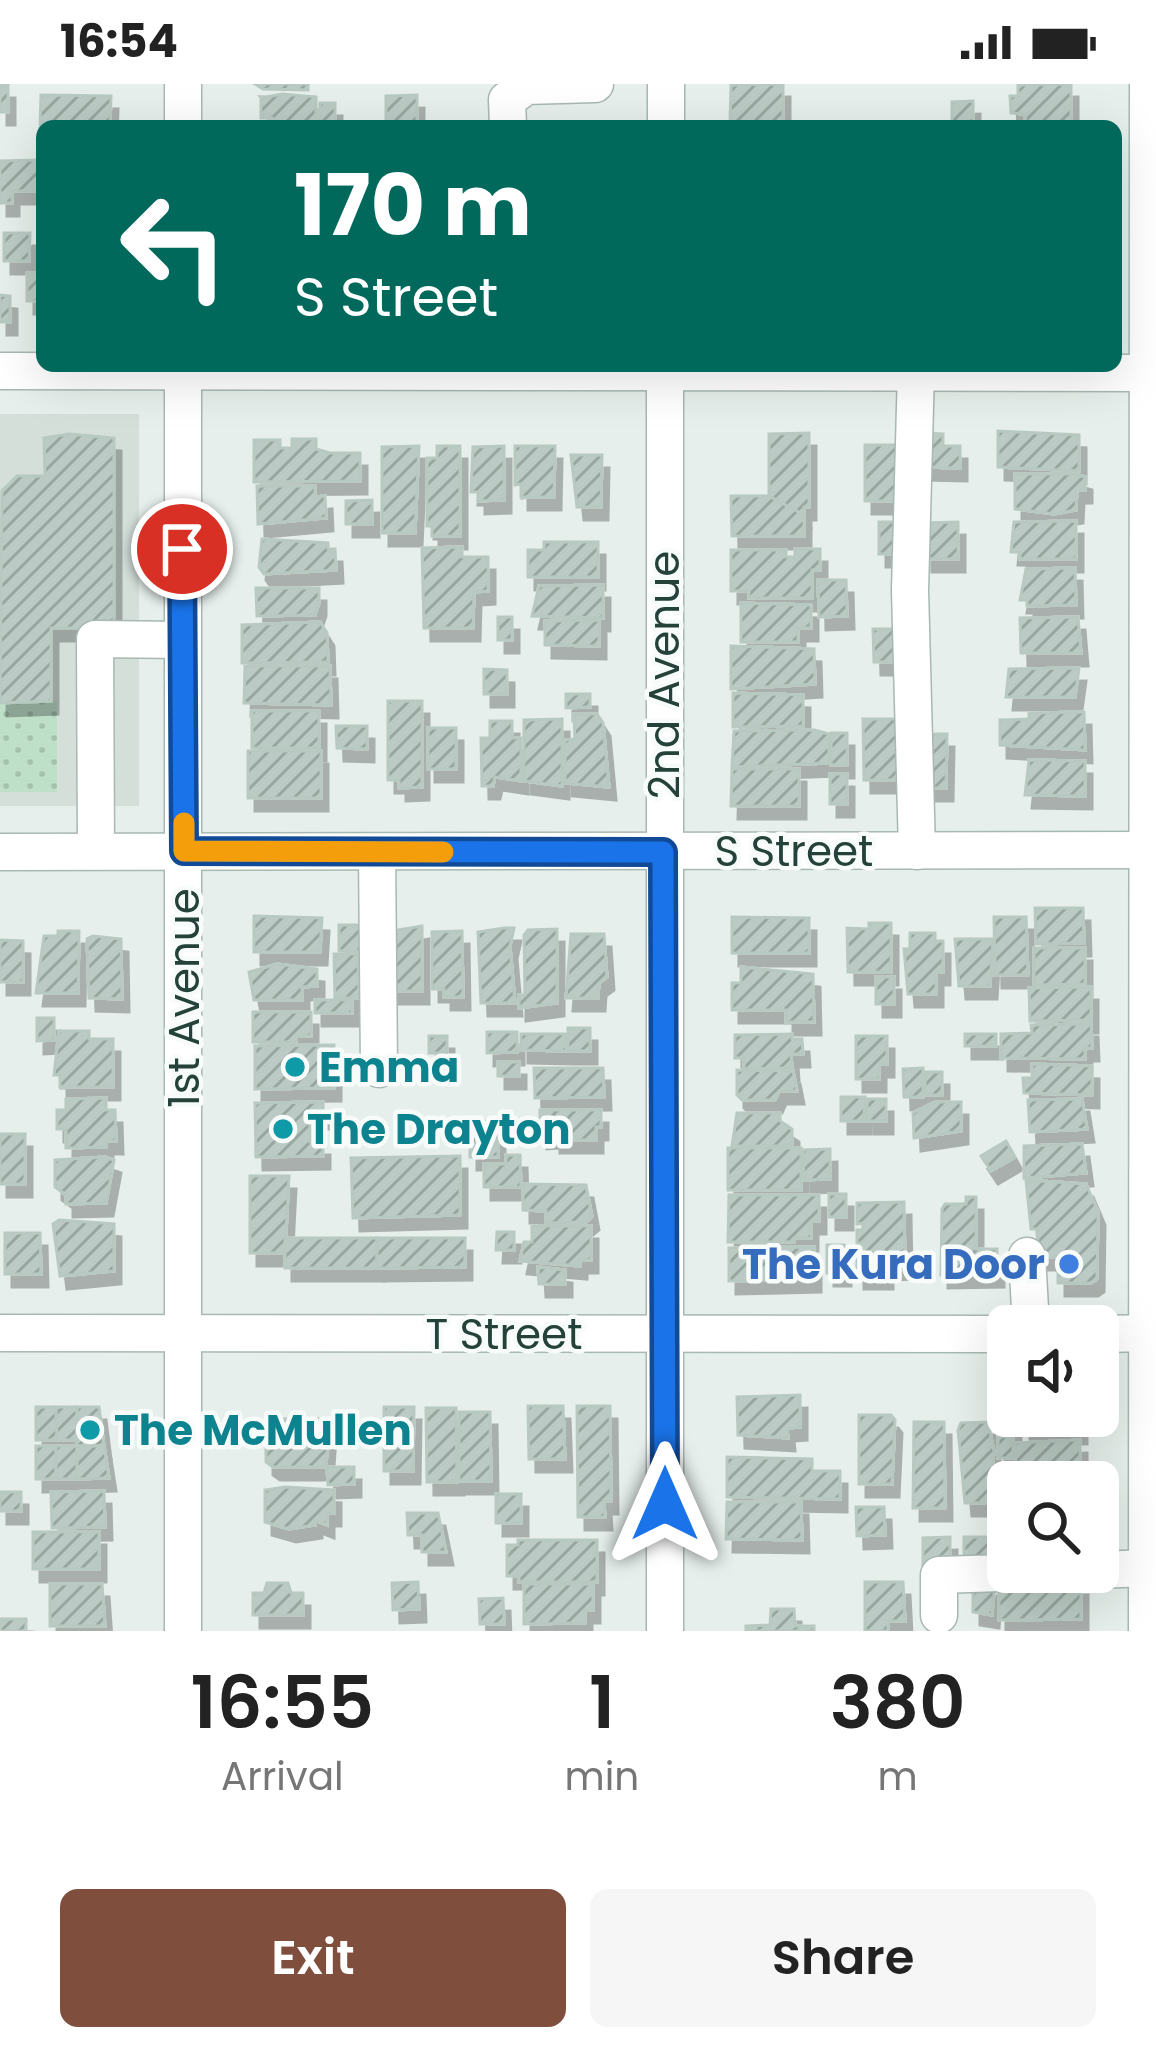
<!DOCTYPE html>
<style>
body{margin:0;font-family:Poppins,sans-serif;background:#f6f6f6;color:#222;height:100vh;display:flex;flex-direction:column;font-size:45px;white-space:nowrap}
*{box-sizing:border-box;margin:0}
p{font-size:39px;color:#767676}
.icon{flex:none;width:66px;height:66px;fill:none;stroke:currentColor;stroke-width:2;stroke-linecap:round;stroke-linejoin:round}
.map{position:relative;height:1547px;overflow:hidden}
.sheet{display:flex;flex-direction:column;background:#fff;flex:1}
.sheet>*{flex:none}
.banner{position:absolute;left:36px;top:36px;width:1086px;height:252px;border-radius:18px;box-shadow:0 12px 48px #0002;background:#00695c;color:#fff;overflow:hidden}
.fabs{position:absolute;left:987px;top:1221px;display:grid;gap:24px}
.fabs a{display:grid;place-items:center;width:132px;height:132px;border-radius:18px;background:#fff;box-shadow:0 12px 48px #0002;font-size:60px}
.pin{position:absolute;display:grid;place-items:center;width:102px;height:102px;color:#fff;margin:-51px;border:6px solid #fff;border-radius:50%;box-shadow:0 3px 12px #0007}
.me{position:absolute;width:132px;margin:-66px;rotate:0deg;stroke-linejoin:round;filter:drop-shadow(0 0 9px #0008)}
.turn{display:flex;align-items:center;gap:42px;height:252px;padding:0 60px;font-size:54px}
.turn .icon{width:156px;height:156px;stroke-width:2.5}
.turn b{display:block;font-size:84px;line-height:102px}
.eta{display:flex;justify-content:space-evenly;align-items:center;height:204px;text-align:center}
.eta b{font-size:72px;font-weight:600;line-height:84px}
.button{display:flex;gap:24px;margin-top:auto;padding:24px 60px}
.button a{flex:1;height:138px;border-radius:18px;background:#804e3d;color:#fff;font-size:48px;font-weight:600;line-height:138px;text-align:center}
.button a+a{background:#f6f6f6;color:#222}
.status{display:flex;justify-content:space-between;align-items:center;height:84px;padding:0 60px;background:#fff;direction:ltr}
.status svg{height:33px;fill:currentColor}
.map>svg:first-child{display:block}
.built{fill:#d4dfda}
.grass{fill:url(#grass-dots)}
.building{fill:url(#building-hatch);stroke:#b8c9c2;stroke-width:3;filter:url(#shadow)}
.lines{fill:none;stroke-linecap:round;stroke-linejoin:round}
.minor-casing{stroke:#a8b8b2;stroke-width:39}
.minor{stroke:#fff;stroke-width:36}
.route-casing{stroke:#114b97;stroke-width:30}
.route{stroke:#1a73e8;stroke-width:21}
.slow{stroke:#f59e0b;stroke-width:21}
.culture-dot{fill:#0f9aa8;stroke:#f7fbf9;stroke-width:4.5}
.shop-dot{fill:#3f7fe0;stroke:#f7fbf9;stroke-width:4.5}
.labels{text-anchor:middle;dominant-baseline:central;stroke-width:9;stroke-linejoin:round;paint-order:stroke}
.street-label{font-size:42px;fill:#24423a;stroke:#f7fbf9}
.culture-label{font-size:42px;font-weight:bold;fill:#0d838f;stroke:#f7fbf9;text-anchor:start}
.shop-label{font-size:42px;font-weight:bold;fill:#366cbe;stroke:#f7fbf9;text-anchor:end}
</style>
<div class="status"><b>16:54</b><svg viewBox="0 0 49 12"><path d="M0 12V9h3v3zM5 12V6h3v6zM10 12V3h3v9zM15 12V0h3v12zM26 1h20v11H26zM47 4h2v5h-2z"/></svg></div>
<div class="map">
<svg width="1156" height="1547" viewBox="0 0 1156 1547">
<defs>
<pattern id="grass-dots" width="8" height="8" patternUnits="userSpaceOnUse" patternTransform="scale(3)"><rect width="8" height="8" fill="#bfe0c8"/><path d="M2 2h.1M6 6h.1" fill="none" stroke="#a4c1ad" stroke-width="1.8" stroke-linecap="round"/></pattern>
<pattern id="building-hatch" width="6" height="6" patternUnits="userSpaceOnUse" patternTransform="scale(3)"><rect width="6" height="6" fill="#bbcac4"/><path d="M-1 1l2-2M0 6l6-6M5 7l2-2" fill="none" stroke="#98a6a0"/></pattern>
<filter id="shadow"><feDropShadow dx="7" dy="13" stdDeviation="0" flood-color="#0004"/></filter>
</defs>
<rect width="100%" height="100%" fill="#e6efeb"/>
<rect class="built" x="0" y="330" width="139" height="392"/>
<path class="grass" d="M57,617V708H0V619Z"/>
<g class="building">
<path d="M308,0V6L263,5L255,0Z"/>
<path d="M783,0V42L730,40L731,1Z"/>
<path d="M1071,0V42H1026L1025,30L1011,29L1010,12H1018V1Z"/>
<rect x="0" y="1" width="8" height="27"/>
<path d="M282,10L316,13V42H272V34H261V14Z"/>
<path d="M41,11L111,12L110,42L40,46Z"/>
<path d="M417,11V41H386V12Z"/>
<path d="M973,17V42H952V18Z"/>
<rect x="320" y="19" width="15" height="23"/>
<path d="M37,76L38,107H12V119H0V77Z"/>
<path d="M4,149H30L29,177H4Z"/>
<rect x="27" y="189" width="15" height="28"/>
<path d="M0,211L10,212V238H0Z"/>
<path d="M998,347L1079,351V387L998,383Z"/>
<path d="M809,349V423H804V431L769,412V350Z"/>
<path d="M917,349L943,350V362H960V384L916,383Z"/>
<path d="M69,350L114,354V544H51V617L0,619L2,407L17,392H45L44,354Z"/>
<path d="M292,355H316V365L330,369H360V397L254,398V356H280V364H292Z"/>
<rect x="865" y="361" width="37" height="56"/>
<path d="M419,362L415,449H382V363Z"/>
<path d="M437,362H460V452H432V442H427V374H437Z"/>
<path d="M504,362V416L478,417V408H471L473,363Z"/>
<path d="M515,362H555L554,413H521V400L515,401Z"/>
<path d="M571,371H602L601,423H577Z"/>
<path d="M1015,390H1074L1085,393V406H1077L1076,426L1054,430L1015,425Z"/>
<path d="M257,402H315V413L325,412L326,434L258,440Z"/>
<path d="M731,412H769L804,431V452H732Z"/>
<path d="M372,416V440H346V417Z"/>
<path d="M1076,437V475H1020V468H1011L1014,438Z"/>
<path d="M879,438H906L905,470H879Z"/>
<path d="M958,438V475H925V439Z"/>
<path d="M262,455L328,459V465H335L336,486L264,490L259,483Z"/>
<path d="M544,458H598V493H528V466H544Z"/>
<path d="M462,463V473H488V507L474,508L473,544H424L422,464Z"/>
<path d="M795,465H820V486H812V514H749V507H731V466H786V473H795Z"/>
<path d="M1075,484L1076,521L1027,522V516H1020L1026,485Z"/>
<path d="M818,496H846L847,532L819,533Z"/>
<path d="M603,501V534L532,532L539,502Z"/>
<path d="M256,504H319V519L315,531L257,532Z"/>
<path d="M741,519L811,521V544H798V558H741Z"/>
<rect x="498" y="533" width="14" height="23"/>
<path d="M1078,533L1081,569H1021L1020,534Z"/>
<path d="M599,536V562L545,561V537Z"/>
<path d="M320,538L327,549L328,578L242,579V541Z"/>
<path d="M873,545H901L902,578H874Z"/>
<path d="M731,562L814,565L815,600L731,605Z"/>
<path d="M245,582H330L331,621L244,619Z"/>
<path d="M1079,584L1075,613H1006L1009,585Z"/>
<path d="M484,585L507,586V610H484Z"/>
<path d="M733,609L803,611V642L733,643Z"/>
<path d="M566,610H590V623L566,624Z"/>
<path d="M388,617H422V703L399,704V696H388Z"/>
<rect x="252" y="627" width="67" height="37"/>
<path d="M1084,628L1085,666L1000,661V636L1029,635V629Z"/>
<path d="M574,630H597L603,639L609,703L565,699V656L575,655Z"/>
<path d="M562,635V702L524,697V636Z"/>
<path d="M863,635H898L899,696H864Z"/>
<path d="M490,637H512V654H521V697L495,693L493,702H482L481,654H490Z"/>
<path d="M336,642H367V665L337,664Z"/>
<rect x="428" y="644" width="28" height="41"/>
<path d="M814,646L829,650V679L732,683L734,647Z"/>
<rect x="831" y="649" width="16" height="32"/>
<path d="M919,650H947L946,704H918Z"/>
<rect x="248" y="667" width="73" height="47"/>
<path d="M1029,676L1085,677V712L1025,711Z"/>
<path d="M732,685H799V722H731Z"/>
<rect x="830" y="690" width="17" height="30"/>
<path d="M1035,824H1083L1084,859L1036,860Z"/>
<path d="M254,832L322,834L320,868H254Z"/>
<path d="M732,833L809,834V869H732Z"/>
<path d="M994,833H1026L1028,891H995Z"/>
<path d="M869,839H891V888H848L847,844L869,845Z"/>
<rect x="339" y="841" width="28" height="26"/>
<path d="M422,842V907H386V848Z"/>
<path d="M504,844H514L510,862L515,919H481L478,848Z"/>
<path d="M557,845V919L519,924V911H525L524,851L528,846Z"/>
<path d="M58,847H79L78,909H36L44,852H58Z"/>
<path d="M462,847L463,913H444V905H432V848Z"/>
<path d="M910,849H935V857H943V888H936V910H908L904,865H910Z"/>
<path d="M571,850H604L607,893L599,899L598,914H566Z"/>
<path d="M93,852L121,855L122,915L89,914L87,855Z"/>
<path d="M955,855H993L990,902H959Z"/>
<path d="M0,856L23,857V898H0Z"/>
<path d="M1034,864H1085V900L1034,901Z"/>
<path d="M334,870H358L359,914H335Z"/>
<path d="M277,880L317,885V902L302,903V916H254L249,888Z"/>
<path d="M741,883L813,890L814,938H786V926H732V899H741Z"/>
<rect x="876" y="893" width="18" height="27"/>
<path d="M1091,903V936L1030,937L1029,904Z"/>
<rect x="315" y="916" width="37" height="13"/>
<path d="M253,928H311V952H296V958H253Z"/>
<path d="M37,934H54V956L37,957Z"/>
<path d="M1091,940L1092,964H1085V975L1001,974V950L1032,949L1031,941Z"/>
<rect x="568" y="944" width="22" height="23"/>
<path d="M59,947H89V955H113V1003H60V991H54Z"/>
<path d="M487,948H517V968L487,969Z"/>
<path d="M521,950H566V967L521,966Z"/>
<path d="M792,950V955H802L803,970H791L792,984L744,985V974H735V951Z"/>
<rect x="965" y="950" width="31" height="12"/>
<rect x="429" y="952" width="18" height="17"/>
<path d="M856,952H887V980H879V995H856Z"/>
<path d="M334,961V1004L255,1005V962Z"/>
<rect x="498" y="978" width="21" height="14"/>
<path d="M1032,980L1092,982V1011L1024,1009L1023,994H1032Z"/>
<path d="M534,984H603L604,1013L535,1014Z"/>
<path d="M923,984V1013H904L903,985Z"/>
<path d="M737,986L793,987L797,1007H779L775,1016H742L737,1011Z"/>
<rect x="925" y="988" width="17" height="23"/>
<path d="M841,1013H865L864,1037H841Z"/>
<path d="M106,1014V1026H115L116,1057H106V1063L66,1064V1045H57V1026H66V1015Z"/>
<rect x="867" y="1015" width="19" height="22"/>
<path d="M1082,1015L1087,1045L1030,1048L1028,1016Z"/>
<path d="M323,1018V1032H310V1058H323V1072L256,1073L255,1019Z"/>
<path d="M935,1018H961V1047L914,1054L913,1029Z"/>
<path d="M540,1026H601V1043H596V1056H553V1051L540,1052Z"/>
<path d="M737,1029H780V1037L792,1045V1062H732Z"/>
<rect x="470" y="1037" width="28" height="36"/>
<rect x="0" y="1050" width="25" height="50"/>
<path d="M1006,1057L1015,1073L991,1087L981,1072Z"/>
<path d="M1082,1060L1086,1089L1024,1094V1062Z"/>
<rect x="728" y="1064" width="73" height="42"/>
<path d="M830,1065V1095L804,1096L803,1066Z"/>
<path d="M506,1071H520L521,1103H484V1080H506Z"/>
<path d="M460,1072V1131L353,1134L351,1074Z"/>
<path d="M105,1073L114,1076L106,1119L66,1120V1111L55,1103V1076Z"/>
<path d="M250,1092H289L285,1169H250Z"/>
<path d="M1026,1096L1086,1100L1098,1128L1097,1195L1091,1199H1058V1173H1037L1038,1145H1031Z"/>
<path d="M523,1100L586,1101L592,1133L586,1138L546,1139V1127L523,1126Z"/>
<rect x="829" y="1110" width="17" height="23"/>
<path d="M729,1111H819V1137H811V1154H794V1158H728Z"/>
<path d="M966,1113H976V1165H997V1190L941,1191L942,1125L945,1120H966Z"/>
<path d="M904,1118L905,1182L886,1183V1192H857V1166L862,1160H857V1146H863V1139L857,1140V1119Z"/>
<path d="M59,1136L114,1140V1187L60,1192L53,1140Z"/>
<path d="M532,1142H591V1176H580V1182L520,1177L524,1158H532Z"/>
<path d="M497,1148H514V1166H496Z"/>
<path d="M5,1149H40L41,1190H5Z"/>
<rect x="285" y="1154" width="92" height="30"/>
<path d="M377,1154H465V1183L377,1184Z"/>
<rect x="827" y="1161" width="17" height="28"/>
<path d="M814,1163V1195L729,1197V1164Z"/>
<path d="M538,1183L565,1186V1200H539Z"/>
<path d="M800,1311V1343L787,1344L788,1354L738,1351L737,1313Z"/>
<path d="M528,1322H563L565,1375H529Z"/>
<path d="M577,1322H610L611,1417H604L605,1433H578Z"/>
<path d="M36,1323H56L57,1356H36Z"/>
<path d="M56,1323H77V1356H57Z"/>
<path d="M77,1323H99L104,1362H77Z"/>
<path d="M384,1323H414L413,1387H384Z"/>
<path d="M426,1324H456L457,1398H427Z"/>
<path d="M998,1326L1014,1332V1350H998Z"/>
<path d="M459,1328H490L491,1397H459Z"/>
<path d="M859,1331H891L895,1336L892,1400H859Z"/>
<rect x="1023" y="1332" width="57" height="15"/>
<path d="M278,1335H322V1341H329L326,1383H273L266,1378V1342Z"/>
<path d="M914,1338H944L945,1424H913Z"/>
<path d="M988,1338L994,1367L989,1419H965L958,1346L961,1339Z"/>
<path d="M1013,1352V1374H998V1353Z"/>
<path d="M1080,1356V1392L1016,1391L1015,1359Z"/>
<rect x="36" y="1362" width="20" height="33"/>
<rect x="56" y="1362" width="21" height="33"/>
<path d="M77,1362H104L109,1394L77,1395Z"/>
<path d="M727,1373L812,1375V1387H840V1415L727,1413Z"/>
<path d="M327,1383H354V1400L328,1401Z"/>
<path d="M285,1403L334,1406V1429H327V1441L315,1436V1441L289,1445L265,1438V1406Z"/>
<path d="M104,1407L105,1443L52,1444L51,1408Z"/>
<rect x="0" y="1408" width="21" height="19"/>
<rect x="496" y="1410" width="25" height="29"/>
<path d="M727,1418H801L802,1456L726,1455Z"/>
<path d="M856,1423H884L885,1451L857,1452Z"/>
<path d="M407,1429H438L446,1468H422V1451H408Z"/>
<rect x="997" y="1443" width="11" height="29"/>
<rect x="33" y="1448" width="66" height="37"/>
<path d="M950,1453V1483H923V1454Z"/>
<rect x="964" y="1453" width="31" height="31"/>
<path d="M518,1456H597V1498H519V1492H507V1461H518Z"/>
<path d="M418,1498L419,1525L393,1526L392,1499Z"/>
<path d="M865,1498H903L905,1537H888V1547H865Z"/>
<path d="M1081,1498V1535L999,1536V1499Z"/>
<path d="M267,1499H288L291,1509H303V1531H253V1509H264Z"/>
<path d="M973,1499H995L992,1531L973,1528Z"/>
<path d="M50,1500H102L105,1542H50Z"/>
<path d="M524,1500H593V1526H585V1539L524,1540Z"/>
<path d="M503,1514L504,1540H480L479,1515Z"/>
<path d="M771,1525H794L795,1542H814V1547H746V1542L770,1541Z"/>
<rect x="0" y="1535" width="26" height="12"/>
</g>
<g class="lines">
<defs>
<g id="minor">
<path d="M183,0V42"/>
<path d="M508,42L507,16L526,2L595,0"/>
<path d="M666,42V0"/>
<path d="M665,282V1547"/>
<path d="M916,286L910,506L917,767"/>
<path d="M0,287L1156,289"/>
<path d="M96,767L95,555L182,556"/>
<path d="M0,768L1156,766"/>
<path d="M377,768L379,985"/>
<path d="M1027,1172L1031,1242"/>
<path d="M0,1249L1008,1250"/>
<path d="M1098,1250L1156,1249"/>
<path d="M1098,1486L1147,1484"/>
<path d="M939,1531V1491L1033,1488"/>
<path d="M183,1547V282"/>
<path d="M1147,1547L1148,0"/>
</g>
</defs>
<use href="#minor" class="minor-casing"/>
<use href="#minor" class="minor"/>
</g>
<g class="lines">
<defs>
<path id="route" d="M182,465L184,767L663,768L665,1420"/>
</defs>
<use href="#route" class="route-casing"/>
<use href="#route" class="route"/>
<path class="slow" d="M184,739V767L443,768"/>
</g>
<g class="culture-dot">
<circle cx="295" cy="983" r="12"/>
<circle cx="283" cy="1045" r="12"/>
<circle cx="90" cy="1346" r="12"/>
</g>
<circle class="shop-dot" cx="1069" cy="1180" r="12"/>
<g class="labels">
<g class="street-label">
<text transform="translate(664 591) rotate(-90)">2nd Avenue</text>
<text x="794" y="767">S Street</text>
<text transform="translate(184 914) rotate(-90)">1st Avenue</text>
<text x="504" y="1250">T Street</text>
</g>
<g class="culture-label">
<text x="319" y="983">Emma</text>
<text x="307" y="1045">The Drayton</text>
<text x="114" y="1346">The McMullen</text>
</g>
<g class="shop-label">
<text x="1045" y="1180">The Kura Door</text>
</g>
</g>
</svg>
<div class="fabs">
<a><svg class="icon" aria-label="sound" viewBox="0 0 24 24"><path d="M4 9h4l5-4v14l-5-4H4zM17 9q2 3 0 6"/></svg></a>
<a><svg class="icon" aria-label="search" viewBox="0 0 24 24"><circle cx="10" cy="10" r="6"/><path d="M15 15l6 6"/></svg></a>
</div>
<div class="pin" style="left:182px;top:465px;background:#d93025"><svg class="icon" aria-label="arrive" viewBox="0 0 24 24"><path d="M6 21V4h12l-3 4 3 4H6"/></svg></div>
<svg class="me" style="left:665px;top:1420px" viewBox="-20 -20 40 40"><path d="M0-17L14 15 0 8-14 15z" fill="#1a73e8" stroke="#fff" stroke-width="4"/></svg>
<div class="banner">
<div class="turn"><svg class="icon" aria-label="left" viewBox="0 0 24 24"><path d="M17 20v-9H6M10 6l-5 5 5 5"/></svg><div><b>170 m</b>S Street</div></div>
</div>
</div>
<section class="sheet">
<div class="eta">
<div><b>16:55</b><p>Arrival</p></div>
<div><b>1</b><p>min</p></div>
<div><b>380</b><p>m</p></div>
</div>
<div class="button"><a>Exit</a><a>Share</a></div>
</section>
